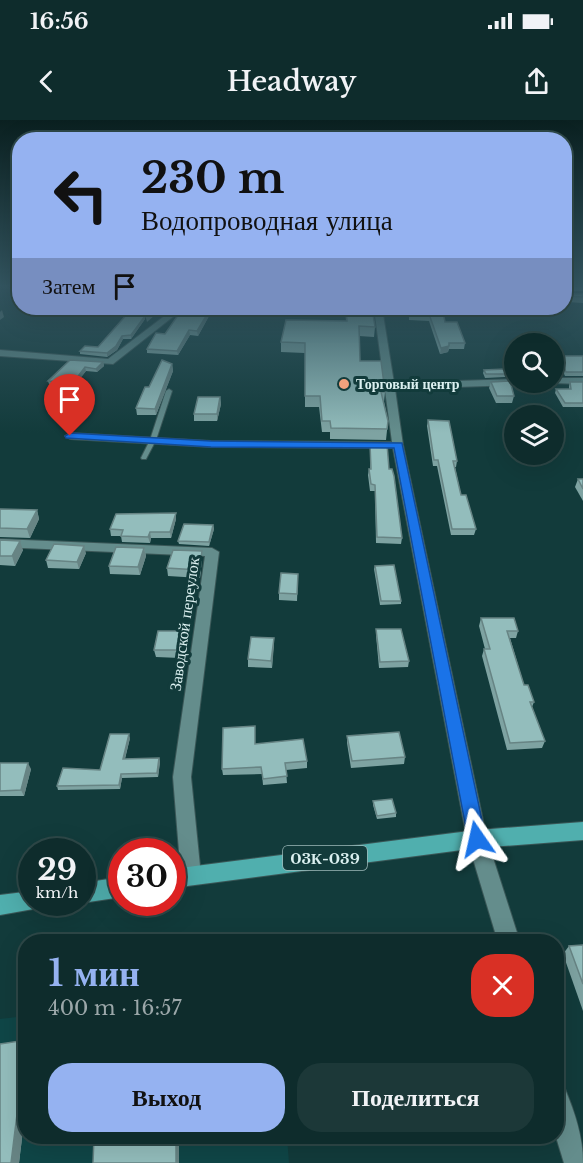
<!DOCTYPE html>
<html lang="ru">
<meta charset="utf-8">
<style>
body{margin:0;font-family:"Libre Baskerville",serif;background:#1c3838;color:#f1f3f6;height:100vh;display:flex;flex-direction:column;font-size:22px;white-space:nowrap}
*{box-sizing:border-box;margin:0}
p{font-size:20px;color:#9ba7a9}
.icon{flex:none;width:33px;height:33px;fill:none;stroke:currentColor;stroke-width:2;stroke-linecap:round;stroke-linejoin:round}
.map{position:relative;flex:1;overflow:hidden}
.drawer{position:absolute;left:18px;top:814px;width:546px;height:210px;display:flex;flex-direction:column;background:#0e2c2c;border-radius:24px;box-shadow:0 6px 24px #0002,0 0 0 2px #2e4848}
.drawer>*{flex:none}
.banner{position:absolute;left:12px;top:12px;width:560px;height:183px;border-radius:24px;box-shadow:0 6px 24px #0002,0 0 0 2px #2e4848;background:#95b2f1;color:#111;overflow:hidden}
.buttons{position:absolute;left:504px;top:213px;display:grid;gap:12px}
.buttons a{display:grid;place-items:center;width:60px;height:60px;border-radius:50%;background:#0e2c2c;box-shadow:0 6px 24px #0002,0 0 0 2px #2e4848;font-size:30px}
.speed{position:absolute;left:18px;top:718px;display:flex;gap:12px;font-size:30px;font-weight:700;text-align:center}
.speed>*{display:grid;place-content:center;width:78px;height:78px;border-radius:50%;background:#0e2c2c;box-shadow:0 6px 24px #0002,0 0 0 2px #2e4848;line-height:1}
.speed small{font-size:15px;font-weight:400}
.speed .limit{border:9px solid #d22;background:#fff;color:#111}
.pin{position:absolute;display:grid;place-items:center;width:51px;height:51px;color:#fff;margin:-62px -26px;border-radius:50% 50% 50% 0;rotate:-45deg;box-shadow:0 0 6px #0007}
.pin .icon{rotate:45deg}
.me{position:absolute;width:66px;margin:-33px;rotate:349deg;stroke-linejoin:round;filter:drop-shadow(0 0 4px #0008)}
.turn{display:flex;align-items:center;gap:21px;height:126px;padding:0 30px;font-size:27px}
.turn .icon{width:78px;height:78px;stroke-width:2.5}
.turn b{display:block;font-size:42px;line-height:51px}
.then{display:flex;align-items:center;height:57px;padding:0 30px;background:#0003;gap:12px;font-size:22px}
.round{display:grid;place-items:center;flex:none;width:63px;height:63px;border-radius:24px;background:#1c3838}
.overview{display:flex;align-items:center;justify-content:space-between;height:102px;padding:0 30px}
h1{font-size:36px;font-weight:600;line-height:45px;color:#95b2f1}
.button{display:flex;gap:12px;margin-top:auto;padding:12px 30px}
.button a{flex:1;height:69px;border-radius:24px;background:#95b2f1;color:#111;font-size:24px;font-weight:600;line-height:69px;text-align:center}
.button a+a{background:#1c3838;color:#f1f3f6}
.status{display:flex;justify-content:space-between;align-items:center;height:42px;padding:0 30px;background:#0e2c2c;direction:ltr}
.status svg{height:16px;fill:currentColor}
header{display:flex;justify-content:space-between;align-items:center;height:78px;padding:0 30px;background:#0e2c2c;font-size:27px;font-weight:600}
.map>svg:first-child{display:block}
.built{fill:#0f4647}
.lines{fill:none;stroke-linecap:round;stroke-linejoin:round}
.lane-casing{stroke:#3a5757;stroke-width:2}
.street-casing{stroke:#3a5757;stroke-width:2}
.primary-casing{stroke:#3a5757;stroke-width:2}
.lane{fill:#648d8c;fill-rule:evenodd}
.street{fill:#648d8c;fill-rule:evenodd}
.primary{fill:#50afae;fill-rule:evenodd}
.wall{fill:#7ea3a2}
.shaded-wall{fill:#678484}
.building{fill:#93bdbc;stroke:#678484;stroke-width:1.5}
.route{fill:#1a73e8;stroke:#114b97;stroke-width:1.5}
.poi-dot{fill:#f1a17d;stroke:#123b3b;stroke-width:2}
.labels{text-anchor:middle;dominant-baseline:central;stroke-width:6;stroke-linejoin:round;paint-order:stroke}
.far-poi-label{font-size:14px;font-weight:bold;fill:#dbf0f0;stroke:#123b3b;text-anchor:start}
.shield{fill:#123b3b;stroke:#9fbaba;stroke-width:1.5}
.shield-label{font-size:15px;font-weight:bold;fill:#dbf0f0}
.street-label{font-size:16px;fill:#dbf0f0;stroke:#123b3b}
</style>
<div class="status"><b>16:56</b><svg viewBox="0 0 49 12"><path d="M0 12V9h3v3zM5 12V6h3v6zM10 12V3h3v9zM15 12V0h3v12zM26 1h20v11H26zM47 4h2v5h-2z"/></svg></div>
<header><svg class="icon" aria-label="back" viewBox="0 0 24 24"><path d="M15 5l-7 7 7 7"/></svg>Headway<svg class="icon" aria-label="share" viewBox="0 0 24 24"><path d="M12 15V3M7 8l5-5 5 5M5 13v7h14v-7"/></svg></header>
<div class="map">
<svg width="583" height="1043" viewBox="0 0 583 1043">
<rect width="100%" height="100%" fill="#123b3b"/>
<path class="built" d="M25,896L26,1017H287L289,1043H0V899Z"/>
<g class="lines">
<defs>
<path id="lane" d="M169,269L172,271L156,320L146,339H142L141,338L150,320L166,271Z"/>
<g id="street">
<path d="M175,188H184L113,244L0,236V230L108,239Z"/>
<path d="M374,188H382L394,263L514,259V262H523L518,265L395,269L403,325L487,719L520,822H498L467,719L393,328L211,327L70,319L65,316L70,313L211,321L392,322Z"/>
<path d="M554,258H583V264L551,263L554,262Z"/>
<path d="M0,419L212,428L219,432L191,657L201,756L198,763L191,765L184,763L181,756L173,657L205,436L0,427Z"/>
<path d="M556,966L565,969C575,993 583,1017 583,1043H564L556,1017Z"/>
</g>
<g id="primary">
<path d="M583,702V720L477,728L172,768V749L477,710Z"/>
<path d="M122,757V777L82,783V763Z"/>
<path d="M32,771V783H41L39,788L0,795V775Z"/>
</g>
</defs>
<use href="#lane" class="lane-casing"/>
<use href="#street" class="street-casing"/>
<use href="#primary" class="primary-casing"/>
<use href="#lane" class="lane"/>
<use href="#street" class="street"/>
<use href="#primary" class="primary"/>
</g>
<g class="wall">
<rect x="564" y="167" width="19" height="4"/>
<path d="M564,172L565,174H583V183L567,182L566,186H564Z"/>
<path d="M183,188H213L209,196L198,216L190,215L178,235L147,233V229L165,214Z"/>
<path d="M345,188H372L375,207L374,217L359,216L360,241L385,272L384,282L388,301L386,320L330,319V312H322L319,287H305V233L281,232V222L346,201Z"/>
<path d="M409,188H442L445,202L465,223L464,229H449L448,232L440,234L429,201L409,200Z"/>
<path d="M145,196V199L131,219H123L117,230L107,237L80,234V231L98,227Z"/>
<path d="M559,236H583V256H565L558,240Z"/>
<path d="M70,240L103,242L104,246L97,252L86,251L74,266L49,264L48,261Z"/>
<path d="M172,244L173,251L156,295H137L136,288L149,267Z"/>
<path d="M484,250L506,254L505,257L485,258L483,253Z"/>
<path d="M491,262L514,276L512,283H496L489,268Z"/>
<path d="M570,262H583V287H563L555,273L556,269H569V266Z"/>
<path d="M220,277L221,284L217,301H194V294Z"/>
<path d="M428,300L457,341L456,347H455L461,375L476,409L474,415H451L437,346H433L427,306Z"/>
<path d="M370,324L389,349L402,418L401,424L376,423L375,371H370L368,355L369,349H370Z"/>
<path d="M578,359H583V381L575,367Z"/>
<path d="M0,389L37,390L39,399L30,418L0,417Z"/>
<path d="M176,399L171,418H151L150,423L122,422L121,416H111L110,409Z"/>
<path d="M213,405L214,409L209,426L179,424L178,421Z"/>
<path d="M0,420L23,430L15,446L0,445Z"/>
<path d="M144,428L146,436L140,455L110,454L109,446Z"/>
<path d="M202,431V438L200,458L168,456L167,448Z"/>
<path d="M86,433L79,449L48,448L46,440Z"/>
<path d="M375,446L401,481V484L380,485L374,449Z"/>
<path d="M298,454L297,481L279,480V473Z"/>
<path d="M481,498L518,511L516,518H510L524,565L534,582L532,587L545,621L542,628L507,630L482,536L484,529H485L479,506Z"/>
<path d="M376,509L409,541L408,547L379,548L376,515Z"/>
<path d="M182,511L183,519L180,538L156,537L154,530Z"/>
<path d="M274,518L272,548L248,547V539Z"/>
<path d="M347,616L405,637L404,644L351,648L347,623Z"/>
<path d="M130,618L125,639L159,638L160,642L158,657L122,658L120,669L58,670L57,666L100,650Z"/>
<path d="M256,624L307,641V648L286,650L287,663L263,665L262,654L223,655L222,649Z"/>
<path d="M0,643L31,649L24,676H0Z"/>
<path d="M373,681L396,693V697L377,699L373,685Z"/>
<path d="M583,825V891L563,834L569,826Z"/>
<path d="M26,920V985L19,1043H0Z"/>
</g>
<g class="shaded-wall">
<path d="M158,188H163L147,202L146,198Z"/>
<path d="M211,188H213L209,196L198,216L197,211Z"/>
<path d="M2,190L4,197L0,200V192Z"/>
<path d="M145,196V199L131,219V215Z"/>
<path d="M189,210L190,215L178,235L177,231Z"/>
<path d="M122,216L123,219L117,230L107,237V233Z"/>
<path d="M449,226L448,232L440,234L441,228Z"/>
<path d="M103,242L104,246L97,252L96,249Z"/>
<path d="M172,244L173,251L156,295L155,289Z"/>
<path d="M85,247L86,251L74,266L73,263Z"/>
<path d="M220,277L221,284L217,301V294Z"/>
<path d="M37,390L39,399L30,418L27,409Z"/>
<path d="M176,393V399L171,418L170,412Z"/>
<path d="M213,405L214,409L209,426V422Z"/>
<path d="M150,412L151,418L150,423L148,417Z"/>
<path d="M20,421L23,430L15,446L12,436Z"/>
<path d="M84,426L86,433L79,449L77,442Z"/>
<path d="M144,428L146,436L140,455L138,447Z"/>
<path d="M202,431V438L200,458L199,450Z"/>
<path d="M182,511L183,519L180,538L179,530Z"/>
<path d="M274,518V526L272,548L271,541Z"/>
<path d="M129,614L130,618L124,642L123,639Z"/>
<path d="M159,638L160,642L158,657L157,653Z"/>
<path d="M28,643L31,649L24,676L21,670Z"/>
<path d="M121,654L122,658L120,669L119,665Z"/>
<path d="M20,970L26,975V985L19,1043H11Z"/>
<rect x="176" y="1017" width="3" height="26"/>
</g>
<g class="building">
<path d="M564,172L565,174H583V177L565,176L567,180H564Z"/>
<path d="M151,188H158L146,198Z"/>
<path d="M183,188H211L197,211L189,210L177,231L147,229L156,213L165,214Z"/>
<path d="M346,188H372L375,207L359,206L360,241H381L385,272H381L388,301L387,309L331,308L330,301H322L320,276H305V223L281,222L286,200L347,201Z"/>
<path d="M410,188H442L445,202H457L465,223H449V226L441,228L429,194L409,193Z"/>
<path d="M128,193L145,196L131,215L122,216L116,226L107,233L80,231L85,226L98,227Z"/>
<path d="M559,236H583V252H566Z"/>
<path d="M70,240L103,242L96,249L85,247L73,263L48,261Z"/>
<path d="M162,240L172,244L155,289L136,288L145,267H149Z"/>
<path d="M505,249L506,254H486L484,250Z"/>
<path d="M510,261L514,276H497L491,262Z"/>
<path d="M570,262H583V283H565L556,269H571Z"/>
<path d="M198,277H220L217,294H194Z"/>
<path d="M428,300L449,301L457,341H453L461,375H466L476,409H452L438,340H434Z"/>
<path d="M370,324H387L389,349H392L394,356L402,418L377,417L375,365L371,364L369,349H371Z"/>
<path d="M578,359H583V369Z"/>
<path d="M0,389L37,390L27,409L0,408Z"/>
<path d="M176,393L170,412H150L148,417L121,416L123,410L110,409L116,394Z"/>
<path d="M184,404L213,405L209,422L178,421Z"/>
<path d="M0,420L20,421L12,436H0Z"/>
<path d="M54,424L84,426L77,442L46,440Z"/>
<path d="M116,427L144,428L138,447L109,446Z"/>
<path d="M173,430L202,431L199,450L167,448Z"/>
<path d="M394,445L401,481H381L375,446Z"/>
<path d="M281,453L298,454L297,474L279,473Z"/>
<path d="M481,498H514L518,511H507L524,565H528L534,582H530L545,621L510,623L484,529H490Z"/>
<path d="M376,509H401L409,541L380,542Z"/>
<path d="M158,511H182L179,530H154Z"/>
<path d="M251,517L274,518L271,541L248,539Z"/>
<path d="M255,606V624L303,619L307,641L285,643L287,656L263,659L261,647L222,649L223,608Z"/>
<path d="M399,612L405,637L352,641L347,616Z"/>
<path d="M110,614H129L123,639L159,638L157,653L121,654L119,665L57,666L63,648L100,650Z"/>
<path d="M0,643H28L21,670L0,671Z"/>
<path d="M392,679L396,693L377,696L373,681Z"/>
<path d="M583,825V864L569,826Z"/>
<path d="M26,920V969L20,970L11,1043H0V924Z"/>
<path d="M94,1017H176V1043H93Z"/>
</g>
<linearGradient id="sky" x2="0" y2="1"><stop stop-color="#0a2020"/><stop offset="0.53" stop-color="#335560"/><stop offset="1" stop-color="#335560" stop-opacity="0"/></linearGradient>
<rect width="583" height="313" fill="url(#sky)"/>
<path class="route" d="M70,313L211,321L402,323L486,719L483,725L477,727L471,725L468,719L394,328L211,327L66,318L65,316Z"/>
<circle class="poi-dot" cx="344" cy="264" r="6"/>
<g class="labels">
<g class="far-poi-label">
<text x="356" y="264">Торговый центр</text>
</g>
<rect class="shield" x="283" y="726" width="84" height="24" rx="4.5"/>
<g class="shield-label">
<text x="325" y="738">03К-039</text>
</g>
<g class="street-label">
<text transform="translate(184 504) rotate(-82)">Заводской переулок</text>
</g>
</g>
</svg>
<div class="buttons">
<a><svg class="icon" aria-label="search" viewBox="0 0 24 24"><circle cx="10" cy="10" r="6"/><path d="M15 15l6 6"/></svg></a>
<a><svg class="icon" aria-label="layers" viewBox="0 0 24 24"><path d="M12 4l9 5-9 5-9-5zM3 14l9 5 9-5"/></svg></a>
</div>
<div class="speed"><div>29<small>km/h</small></div><div class="limit">30</div></div>
<div class="pin" style="left:70px;top:316px;background:#d93025"><svg class="icon" aria-label="arrive" viewBox="0 0 24 24"><path d="M6 21V4h12l-3 4 3 4H6"/></svg></div>
<svg class="me" style="left:477px;top:719px" viewBox="-20 -20 40 40"><path d="M0-17L14 15 0 8-14 15z" fill="#1a73e8" stroke="#fff" stroke-width="4"/></svg>
<div class="banner">
<div class="turn"><svg class="icon" aria-label="left" viewBox="0 0 24 24"><path d="M17 20v-9H6M10 6l-5 5 5 5"/></svg><div><b>230 m</b>Водопроводная улица</div></div>
<div class="then">Затем<svg class="icon" aria-label="arrive" viewBox="0 0 24 24"><path d="M6 21V4h12l-3 4 3 4H6"/></svg></div>
</div>
<section class="drawer">
<div class="overview"><div><h1>1 мин</h1><p>400 m · 16:57</p></div><a class="round" style="background:#d93025;color:#fff"><svg class="icon" aria-label="close" viewBox="0 0 24 24"><path d="M6 6l12 12M18 6L6 18"/></svg></a></div>
<div class="button"><a>Выход</a><a>Поделиться</a></div>
</section>
</div>
